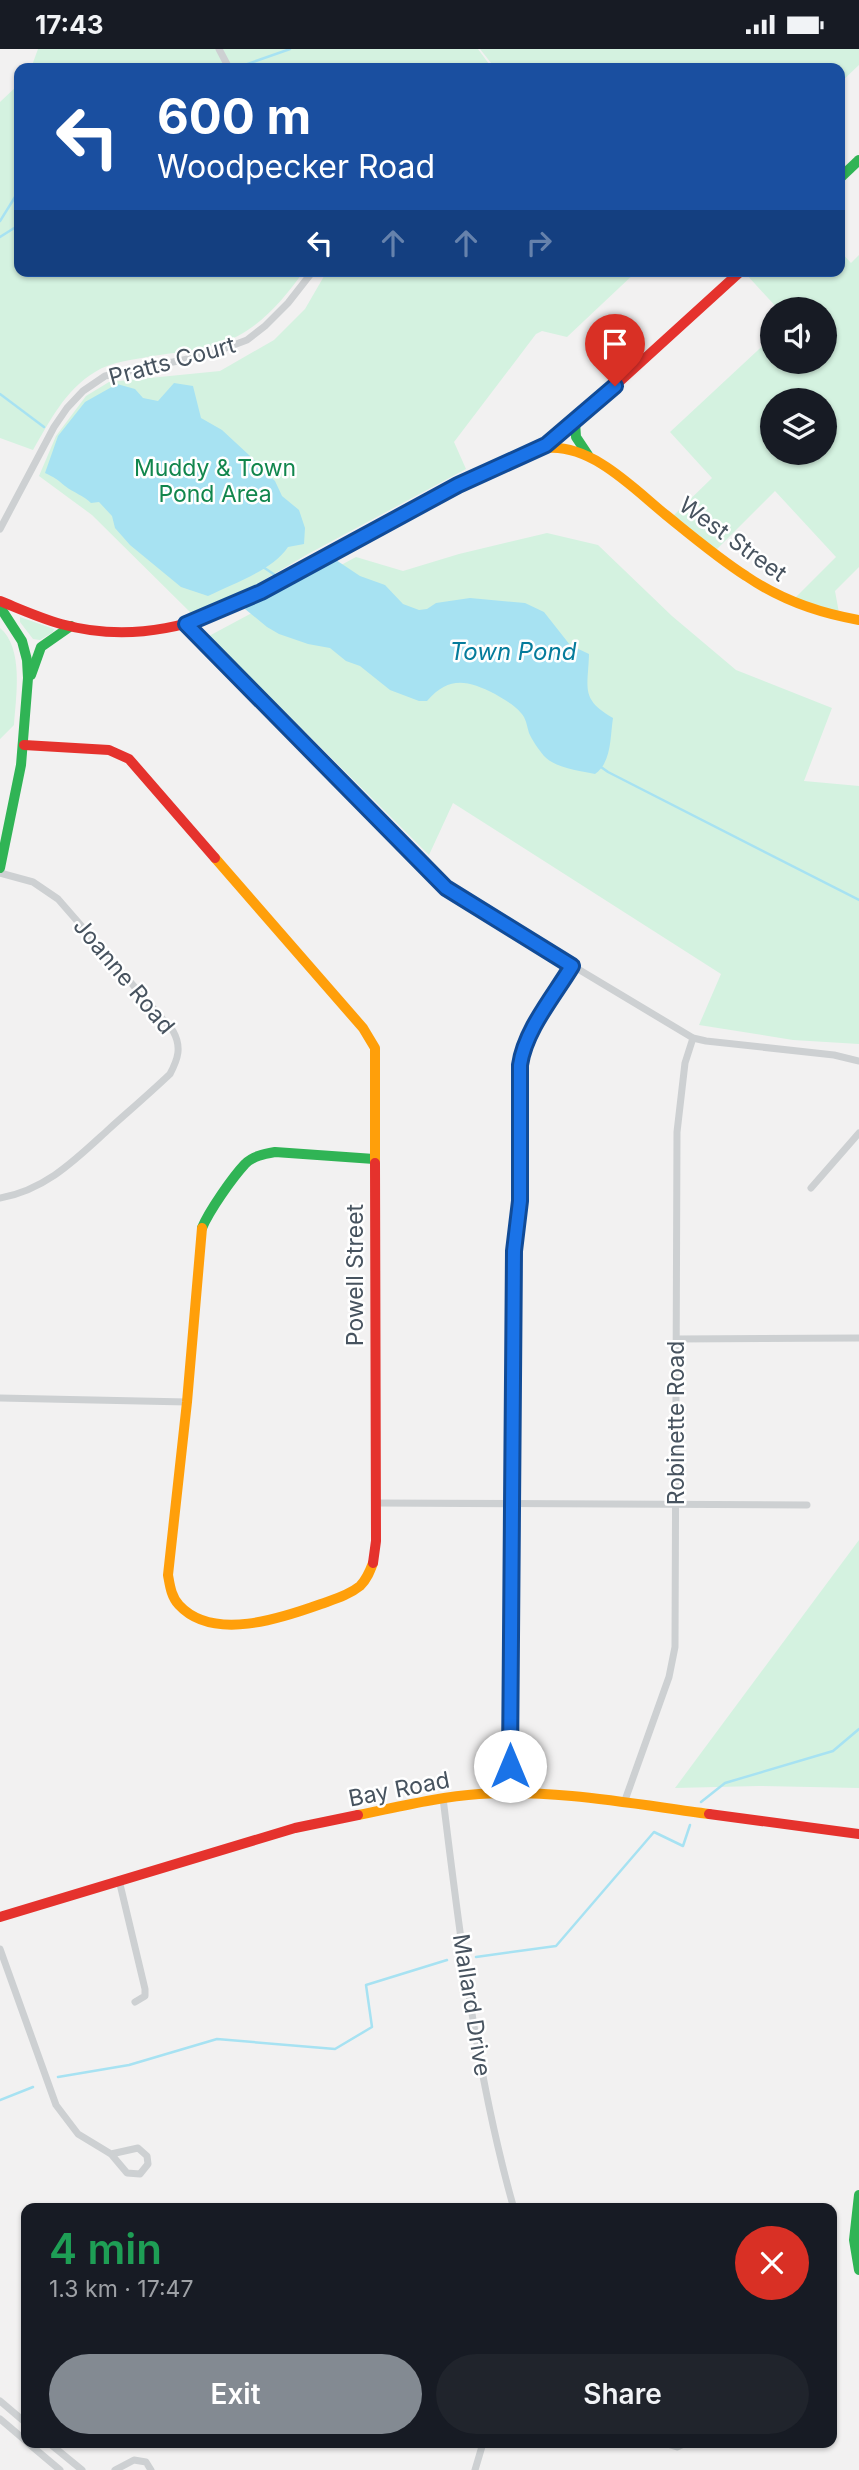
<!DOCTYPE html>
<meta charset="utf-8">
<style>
body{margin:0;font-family:Inter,sans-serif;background:#20242c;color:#f1f3f6;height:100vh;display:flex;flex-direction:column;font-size:26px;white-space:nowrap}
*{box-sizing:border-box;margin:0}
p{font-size:23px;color:#9ea1a6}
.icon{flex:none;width:38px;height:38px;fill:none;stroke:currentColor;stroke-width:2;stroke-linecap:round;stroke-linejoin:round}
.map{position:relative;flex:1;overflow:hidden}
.details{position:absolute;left:21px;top:2154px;width:816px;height:245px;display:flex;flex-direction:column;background:#171b24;border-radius:14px;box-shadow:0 2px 5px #0004}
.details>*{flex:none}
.top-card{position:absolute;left:14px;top:14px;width:831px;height:214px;border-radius:14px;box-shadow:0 2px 5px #0004;background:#1a4fa0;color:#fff;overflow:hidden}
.tools{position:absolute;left:760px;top:248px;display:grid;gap:14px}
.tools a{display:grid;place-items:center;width:77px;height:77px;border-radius:50%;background:#171b24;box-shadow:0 2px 5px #0004;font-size:35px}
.pin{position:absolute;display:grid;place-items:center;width:60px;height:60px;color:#fff;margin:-72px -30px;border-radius:50% 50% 50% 0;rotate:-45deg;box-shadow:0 0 7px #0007}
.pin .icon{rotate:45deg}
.me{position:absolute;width:77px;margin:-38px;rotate:0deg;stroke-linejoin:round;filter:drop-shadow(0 0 5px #0008)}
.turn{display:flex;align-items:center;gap:24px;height:147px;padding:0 28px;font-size:32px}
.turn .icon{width:91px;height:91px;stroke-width:2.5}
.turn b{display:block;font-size:49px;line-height:60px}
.lanes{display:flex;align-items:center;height:66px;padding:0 28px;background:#0003;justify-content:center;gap:35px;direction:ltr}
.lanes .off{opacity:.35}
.round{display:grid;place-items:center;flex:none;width:74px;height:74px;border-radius:37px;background:#20242c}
.summary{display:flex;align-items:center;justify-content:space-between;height:119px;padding:0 28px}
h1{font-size:42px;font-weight:600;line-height:52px;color:#1e9e55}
.button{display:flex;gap:14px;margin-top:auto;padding:14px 28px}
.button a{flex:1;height:80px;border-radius:42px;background:#838a92;color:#fff;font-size:28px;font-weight:600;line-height:80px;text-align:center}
.button a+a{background:#20242c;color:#f1f3f6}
.status{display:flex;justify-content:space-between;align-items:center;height:49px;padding:0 35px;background:#171b24;direction:ltr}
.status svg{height:19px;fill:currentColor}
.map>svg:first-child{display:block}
.green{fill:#d4f2e0;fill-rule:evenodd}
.water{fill:#a7e2f2}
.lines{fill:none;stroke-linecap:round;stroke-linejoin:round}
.stream{stroke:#a7e2f2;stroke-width:2.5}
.street{stroke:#cdd0d2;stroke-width:7}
.fast{stroke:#30b455;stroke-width:10}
.slow{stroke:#ff9f0a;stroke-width:10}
.jam{stroke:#e5322d;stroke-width:10}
.route-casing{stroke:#114b97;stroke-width:18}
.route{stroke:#1a73e8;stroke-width:12}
.labels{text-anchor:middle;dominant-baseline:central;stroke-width:5;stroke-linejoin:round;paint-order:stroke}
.street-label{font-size:23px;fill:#47535f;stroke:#fff}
.park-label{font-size:23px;fill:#11864d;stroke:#fff}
.water-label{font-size:24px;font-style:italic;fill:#057c9c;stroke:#fff}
</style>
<div class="status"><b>17:43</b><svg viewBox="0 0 49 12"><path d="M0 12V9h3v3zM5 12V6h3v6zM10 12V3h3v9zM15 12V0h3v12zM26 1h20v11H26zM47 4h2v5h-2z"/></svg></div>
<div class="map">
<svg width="859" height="2421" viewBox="0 0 859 2421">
<rect width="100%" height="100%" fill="#f2f1f1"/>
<g class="green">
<path d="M38,0H478L492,19H373L369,16L336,19H31Z"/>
<path d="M480,0H859V16L840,34V19H495Z"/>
<path d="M19,35V222H304C281,254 255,285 215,296C195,302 173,304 152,307C133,311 112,312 95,323C65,341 50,372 33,401L0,389V53Z"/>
<path d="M840,202L851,214L859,206V518L835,542L839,564L794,550L836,508L775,442L716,501L673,467L712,429L670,383L772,288V313H824V261H779L745,224L840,222ZM772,352H824V404H772Z"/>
<path d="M327,222H637L567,288L542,282L536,285L454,393L466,420L308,505L206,565L194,567L92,466L39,427L56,387L86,347L109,333L220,322L274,291L305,260Z"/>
<path d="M547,484L598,496L672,567L736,621L832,659L804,732L859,737V995L793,991L699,976L721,925L453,754L429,806L209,587L356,508L403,522L459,505Z"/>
<path d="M20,568L54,580L53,583L40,591L33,590L20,573Z"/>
<path d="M0,579C24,599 16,648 14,676L0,690Z"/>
<path d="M859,1491V1739L759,1737L675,1739Z"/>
</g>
<g class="water">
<path d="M174,334L193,337L201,369L222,381L249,406L275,432L282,447L299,461L305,479L304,495L288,498C273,521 234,534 208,547L181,538L130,496L115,479L112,467L99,453L91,454C83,446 74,444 65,437C58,431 54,428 45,424L58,387L85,353L117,335L135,340L143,349L158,352Z"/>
<path d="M336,511L360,527L385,536L403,555L419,561L427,560L436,554L470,549L525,554L544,563L570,596L589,605C588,640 580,650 613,669C610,688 612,713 595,725C580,722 555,719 544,707C539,701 532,691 529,684C527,677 526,669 521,664C514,655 504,651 495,645C467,631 449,627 427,652H419L390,641L360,617L346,612L330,599L308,595L279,585L267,578L245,560L252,553L280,536L298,532Z"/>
</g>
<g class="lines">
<g class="stream">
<path d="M236,19L290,0"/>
<path d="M0,172L15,148L19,145"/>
<path d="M0,188L19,176"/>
<path d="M0,345L44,378"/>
<path d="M263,518L275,526"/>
<path d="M601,718L608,723L859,851"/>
<path d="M701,1753L725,1734L833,1702L859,1680"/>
<path d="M476,1908L556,1897L654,1783L683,1797L690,1776"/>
<path d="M58,2028L129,2016L217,1990L335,2000L372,1978L366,1936L447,1911"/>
<path d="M0,2051L33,2038"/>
</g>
<g class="street">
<path d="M219,0L229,19"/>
<path d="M0,480L54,378L67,359L83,342L105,327L207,306L247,291L265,277L288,254L313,222"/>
<path d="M186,575L438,832L463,851L693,989L706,992L834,1006L859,1012"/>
<path d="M0,824L33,833L58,850L173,982C182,998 178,1010 170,1025C150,1044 129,1062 109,1080C76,1110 46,1141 0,1149"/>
<path d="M811,1139L859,1084"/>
<path d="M677,1290L859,1289"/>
<path d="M0,1349L187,1353"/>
<path d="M375,1454L807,1456"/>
<path d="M509,1743L514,1202L520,1152V1016C525,981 554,947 572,917"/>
<path d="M443,1749C460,1887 476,2026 514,2160"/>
<path d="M624,1754L669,1628L675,1598L677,1083L685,1014L693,989"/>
<path d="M119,1831L145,1940V1947L135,1953"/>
<path d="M0,1900L56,2056L78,2085L111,2105L127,2124L140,2125L148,2115L147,2107L138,2099L111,2105"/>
<path d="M0,2352L26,2374"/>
<path d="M0,2370L26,2392"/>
<path d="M28,2394L60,2421"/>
<path d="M49,2394L82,2421"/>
<path d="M664,2394L677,2398L686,2394"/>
<path d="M115,2421L134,2411L146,2413L151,2421"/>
<path d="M475,2421L483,2394"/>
</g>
<g class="fast">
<path d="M840,129L859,111"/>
<path d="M575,373L576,388L588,406"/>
<path d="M0,558L22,592L27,611L28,629L21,716L0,819"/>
<path d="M31,626L41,598L71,577"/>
<path d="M202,1179C209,1162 232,1129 245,1115C253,1107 264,1105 275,1103L374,1110"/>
<path d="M859,2146L854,2191L859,2221"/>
</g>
<g class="slow">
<path d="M264,542C325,507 387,472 450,440C481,424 514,402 548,399C593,396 634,440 666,466C692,487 718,509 746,527C781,551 818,564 859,571"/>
<path d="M215,809L363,979L375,999V1114"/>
<path d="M202,1179L187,1353L168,1526C170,1537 171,1547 179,1556C213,1593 282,1569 321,1555C335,1550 349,1546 360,1537C367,1530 370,1522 373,1514"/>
<path d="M358,1766C398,1758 438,1748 479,1745C556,1740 633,1755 709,1765"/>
</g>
<g class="jam">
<path d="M541,399L575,373L741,222"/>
<path d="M0,552C20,560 40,569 61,575C133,595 200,577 264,542"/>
<path d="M24,696L109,701L129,710L215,809"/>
<path d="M373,1514L376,1492L375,1114"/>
<path d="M709,1765L859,1785"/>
<path d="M0,1868L295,1779L358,1766"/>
</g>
</g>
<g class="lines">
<defs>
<path id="route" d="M510,1717L514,1202L520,1152V1016C525,981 554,947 572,917L446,839L186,575L261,543L458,436L546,396L615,337"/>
</defs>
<use href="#route" class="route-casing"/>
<use href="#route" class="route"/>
</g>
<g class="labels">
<g class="street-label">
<text transform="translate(172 312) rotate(-15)">Pratts Court</text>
<text transform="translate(733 490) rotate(36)">West Street</text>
<text transform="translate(124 927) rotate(50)">Joanne Road</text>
<text transform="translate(355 1226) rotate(-90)">Powell Street</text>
<text transform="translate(676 1374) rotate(-90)">Robinette Road</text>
<text transform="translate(399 1740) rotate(-11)">Bay Road</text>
<text transform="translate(472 1956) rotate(81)">Mallard Drive</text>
</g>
<g class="park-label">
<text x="215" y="419">Muddy &amp; Town<tspan x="215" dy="26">Pond Area</tspan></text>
</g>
<g class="water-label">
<text x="513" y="602">Town Pond</text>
</g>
</g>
</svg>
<div class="tools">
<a><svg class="icon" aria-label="sound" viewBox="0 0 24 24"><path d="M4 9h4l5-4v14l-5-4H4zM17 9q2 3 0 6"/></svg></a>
<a><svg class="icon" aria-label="layers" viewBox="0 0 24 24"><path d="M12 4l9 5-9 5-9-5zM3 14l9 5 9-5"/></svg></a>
</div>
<div class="pin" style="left:615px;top:337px;background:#d93025"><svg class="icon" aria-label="arrive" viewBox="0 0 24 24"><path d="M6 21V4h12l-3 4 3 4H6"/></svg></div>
<svg class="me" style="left:510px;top:1717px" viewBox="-20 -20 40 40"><circle r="19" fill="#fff"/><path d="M0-13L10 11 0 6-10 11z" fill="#1a73e8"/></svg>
<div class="top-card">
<div class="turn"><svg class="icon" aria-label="left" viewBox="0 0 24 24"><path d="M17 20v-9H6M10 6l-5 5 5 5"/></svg><div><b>600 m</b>Woodpecker Road</div></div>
<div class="lanes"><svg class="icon" aria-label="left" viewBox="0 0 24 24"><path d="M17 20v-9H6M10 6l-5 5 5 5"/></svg><svg class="icon off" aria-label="ahead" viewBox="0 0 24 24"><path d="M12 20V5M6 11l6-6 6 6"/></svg><svg class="icon off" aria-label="ahead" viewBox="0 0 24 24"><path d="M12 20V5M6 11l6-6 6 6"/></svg><svg class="icon off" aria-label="right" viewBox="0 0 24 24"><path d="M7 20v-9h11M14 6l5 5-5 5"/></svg></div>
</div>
<section class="details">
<div class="summary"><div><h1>4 min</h1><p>1.3 km · 17:47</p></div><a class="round" style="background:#d93025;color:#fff"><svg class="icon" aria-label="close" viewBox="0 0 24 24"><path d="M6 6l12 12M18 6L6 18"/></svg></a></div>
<div class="button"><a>Exit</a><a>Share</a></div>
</section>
</div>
